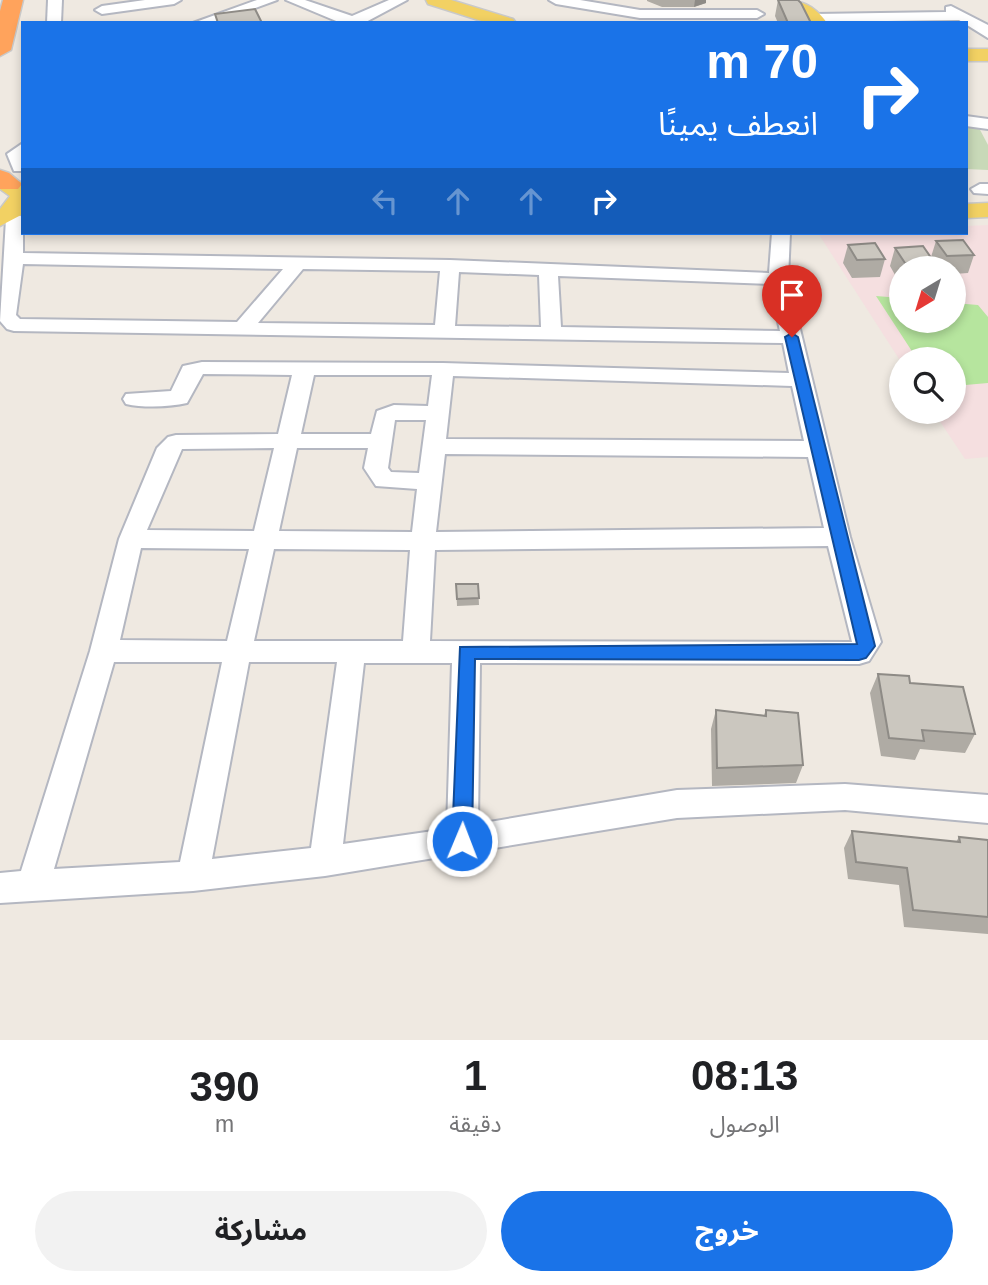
<!DOCTYPE html>
<html lang="ar">
<meta charset="utf-8">
<style>
body{margin:0;font-family:Helvetica,"Noto Sans Arabic",sans-serif;background:#f2f2f2;color:#202124;direction:rtl;height:100vh;display:flex;flex-direction:column;font-size:26px;white-space:nowrap}
*{box-sizing:border-box;margin:0}
p{font-size:23px;color:#757577}
.icon{flex:none;width:38px;height:38px;fill:none;stroke:currentColor;stroke-width:2;stroke-linecap:round;stroke-linejoin:round}
.map{position:relative;height:1040px;overflow:hidden;direction:ltr}
.panel{display:flex;flex-direction:column;background:#fff;flex:1}
.panel>*{flex:none}
.hud{position:absolute;left:21px;top:21px;width:947px;height:214px;border-radius:0px;box-shadow:0 4px 10px #0003;direction:rtl;background:#1a73e8;color:#fff;overflow:hidden}
.needle{width:46px;rotate:218deg}
.fabs{position:absolute;left:889px;top:256px;display:grid;gap:14px}
.fabs a{display:grid;place-items:center;width:77px;height:77px;border-radius:50%;background:#fff;box-shadow:0 4px 10px #0003;font-size:35px}
.pin{position:absolute;display:grid;place-items:center;width:60px;height:60px;color:#fff;margin:-72px -30px;border-radius:50% 50% 50% 0;rotate:-45deg;box-shadow:0 0 7px #0007}
.pin .icon{rotate:45deg}
.me{position:absolute;width:77px;margin:-38px;rotate:1deg;stroke-linejoin:round;filter:drop-shadow(0 0 5px #0008)}
.turn{display:flex;align-items:center;gap:24px;height:147px;padding:0 35px;font-size:32px}
.turn .icon{width:91px;height:91px;stroke-width:2.5}
.turn b{display:block;font-size:49px;line-height:60px}
.lanes{display:flex;align-items:center;height:66px;padding:0 35px;background:#0003;justify-content:center;gap:35px;direction:ltr}
.lanes .off{opacity:.35}
.eta{display:flex;justify-content:space-evenly;align-items:center;height:119px;text-align:center}
.eta b{font-size:42px;font-weight:700;line-height:49px}
.primary-button{display:flex;gap:14px;margin-top:auto;padding:14px 35px}
.primary-button a{flex:1;height:80px;border-radius:42px;background:#1a73e8;color:#fff;font-size:28px;font-weight:700;line-height:80px;text-align:center}
.primary-button a+a{background:#f2f2f2;color:#202124}
.map>svg:first-child{display:block}
.medical{fill:#f5dfe0;fill-rule:evenodd}
.green{fill:#b6e59e}
.cemetery{fill:#c8d9b8}
.lines{fill:none;stroke-linecap:round;stroke-linejoin:round}
.minor-casing{stroke:#b4b7c1;stroke-width:4}
.major-casing{stroke:#c9c9c9;stroke-width:3}
.highway-casing{stroke:#c9c9c9;stroke-width:3}
.minor{fill:#fff;fill-rule:evenodd}
.major{fill:#f2d163;fill-rule:evenodd}
.highway{fill:#ffa35c;fill-rule:evenodd}
.wall{fill:#afaba4}
.shaded-wall{fill:#8e8b86}
.building{fill:#cbc7bf;stroke:#8e8b86;stroke-width:2}
.route{fill:#1a73e8;stroke:#114b97;stroke-width:2}
</style>
<div class="map">
<svg width="988" height="1040" viewBox="0 0 988 1040">
<rect width="100%" height="100%" fill="#efe9e1"/>
<path class="medical" d="M988,225V457L965,459L933,411H954V359H901V362L818,233H966V226ZM901,268H954V320H901Z"/>
<path class="green" d="M876,296L901,298V320H954V303L978,305L988,317V383L954,386V359H917Z"/>
<path class="cemetery" d="M966,126H978L988,145V170L966,169Z"/>
<g class="lines">
<defs>
<g id="minor">
<path d="M48,0H62L61,23H47Z"/>
<path d="M145,0H181L174,4L102,14L95,10L102,6Z"/>
<path d="M257,0H277L214,23H193Z"/>
<path d="M286,0H305L352,16L389,0H407L364,23H341Z"/>
<path d="M549,0H580L640,10H757L764,14L757,18H640L556,4Z"/>
<path d="M951,6L988,25V38L959,20L815,22L808,18L815,14L946,12V7Z"/>
<path d="M966,116L988,119V129L966,126Z"/>
<path d="M23,143V171H14L7,154Z"/>
<path d="M980,184H988V194L974,193L971,189Z"/>
<path d="M15,214L23,217V253L450,260L769,273L772,233H790L788,279L850,537L881,642L869,661L859,664L480,663L478,824L677,790L845,784L988,795V823L845,810L677,818L325,876L193,891L0,903V873L21,871L90,651L119,539L157,448L168,437L176,435L278,434L292,375L203,374L187,403C169,407 144,408 126,404L123,399L126,394L171,391L183,366L202,362L443,363L789,373L783,343L14,331L7,329L0,321L6,219ZM23,264L283,269L237,322L20,319L16,315ZM303,269L440,271L435,325L258,323ZM459,272L539,275L541,327L455,326ZM558,276L770,284L780,331L561,327ZM314,375H432L428,406L394,405L377,411L371,434H301ZM453,376L792,386L804,441L446,439ZM395,420H426L419,473L391,472L388,468ZM274,448L254,531L147,530L182,449ZM297,448H368L364,468L376,486L417,489L412,532L279,531ZM445,454L808,457L824,528L436,532ZM828,546L852,642L430,641L435,550ZM141,548L249,549L227,641L120,640ZM274,549L410,550L403,641H254ZM114,662H222L180,862L54,869ZM249,662H337L311,848L212,859ZM364,663H452L447,829L343,844Z"/>
</g>
<g id="major">
<path d="M426,0H451L513,19L516,23H488L428,4Z"/>
<path d="M779,0C801,0 813,4 827,23H809Z"/>
<rect x="966" y="49" width="22" height="12"/>
<path d="M0,175L23,183V214L0,226V209L10,196L0,189Z"/>
<path d="M988,203V217L966,218V204Z"/>
</g>
<g id="highway">
<path d="M3,0H23L11,50L0,56V11Z"/>
<path d="M0,170L9,173L22,184L18,189H0Z"/>
</g>
</defs>
<use href="#minor" class="minor-casing"/>
<use href="#major" class="major-casing"/>
<use href="#highway" class="highway-casing"/>
<use href="#minor" class="minor"/>
<use href="#major" class="major"/>
<use href="#highway" class="highway"/>
</g>
<g class="wall">
<path d="M647,0H706V3L694,7H662L647,1Z"/>
<path d="M778,0L811,23H778L775,16Z"/>
<path d="M936,241L974,255L968,273L954,274V268H936L933,264L932,268H901V282H899L890,266L895,248L931,257Z"/>
<path d="M848,245L885,259L880,277L852,278L843,263Z"/>
<path d="M456,584H478L479,605L457,606Z"/>
<path d="M878,674L910,683L975,734L965,753L920,749L915,760L881,756L870,693Z"/>
<path d="M716,710L764,715L766,710L803,765L796,783L712,786L711,729Z"/>
<path d="M852,831L956,842L959,837L988,840V934L904,927L899,885L848,879L844,848Z"/>
</g>
<path class="shaded-wall" d="M695,0H706V3L694,7Z"/>
<g class="building">
<path d="M778,0H798L801,3L811,23H788Z"/>
<path d="M255,9L262,23H218L215,14Z"/>
<path d="M963,240L974,255L947,256L936,241Z"/>
<path d="M875,243L885,259L857,260L848,245Z"/>
<path d="M923,246L934,262L905,263L895,248Z"/>
<path d="M456,584H478L479,598L457,599Z"/>
<path d="M878,674L909,676L910,683L963,687L975,734L922,730L924,741L889,738Z"/>
<path d="M716,710L766,716V710L798,713L803,765L717,768Z"/>
<path d="M852,831L960,842L959,837L988,840V917L913,910L907,868L856,862Z"/>
</g>
<path class="route" d="M792,333L798,337L875,646L866,658L859,660L475,659L472,841L469,848L462,851L455,848L452,841L460,647L857,644L785,337Z"/>
</svg>
<div class="fabs">
<a><svg class="needle" viewBox="-14 -14 28 28"><path d="M0-13l5 13h-10z" fill="#e53935"/><path d="M0 13l5-13h-10z" fill="#757577"/></svg></a>
<a><svg class="icon" aria-label="search" viewBox="0 0 24 24"><circle cx="10" cy="10" r="6"/><path d="M15 15l6 6"/></svg></a>
</div>
<div class="pin" style="left:792px;top:337px;background:#d93025"><svg class="icon" aria-label="arrive" viewBox="0 0 24 24"><path d="M6 21V4h12l-3 4 3 4H6"/></svg></div>
<svg class="me" style="left:462px;top:841px" viewBox="-20 -20 40 40"><circle r="17" fill="#1a73e8" stroke="#fff" stroke-width="3"/><path d="M0-11L8 9 0 5-8 9z" fill="#fff"/></svg>
<div class="hud">
<div class="turn"><svg class="icon" aria-label="right" viewBox="0 0 24 24"><path d="M7 20v-9h11M14 6l5 5-5 5"/></svg><div><b>70 m</b>انعطف يمينًا</div></div>
<div class="lanes"><svg class="icon off" aria-label="left" viewBox="0 0 24 24"><path d="M17 20v-9H6M10 6l-5 5 5 5"/></svg><svg class="icon off" aria-label="ahead" viewBox="0 0 24 24"><path d="M12 20V5M6 11l6-6 6 6"/></svg><svg class="icon off" aria-label="ahead" viewBox="0 0 24 24"><path d="M12 20V5M6 11l6-6 6 6"/></svg><svg class="icon" aria-label="right" viewBox="0 0 24 24"><path d="M7 20v-9h11M14 6l5 5-5 5"/></svg></div>
</div>
</div>
<section class="panel">
<div class="eta">
<div><b>08:13</b><p>الوصول</p></div>
<div><b>1</b><p>دقيقة</p></div>
<div><b>390</b><p>m</p></div>
</div>
<div class="primary-button"><a>خروج</a><a>مشاركة</a></div>
</section>
